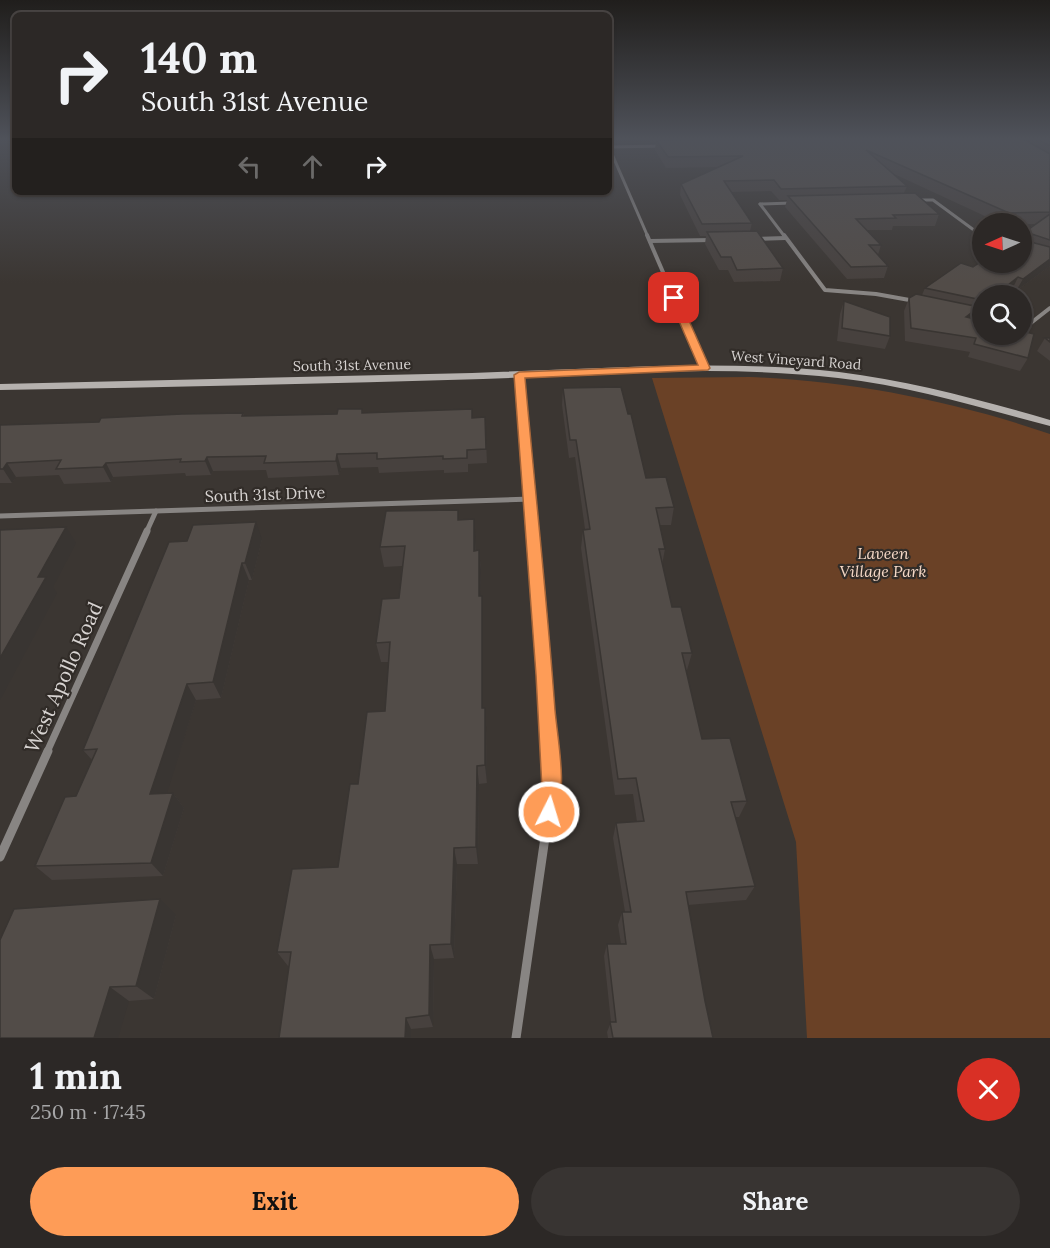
<!DOCTYPE html>
<meta charset="utf-8">
<style>
body{margin:0;font-family:Lora,serif;background:#383432;color:#f1f3f6;height:100vh;display:flex;flex-direction:column;font-size:22px;white-space:nowrap}
*{box-sizing:border-box;margin:0}
p{font-size:20px;color:#a6a6a7}
.icon{flex:none;width:33px;height:33px;fill:none;stroke:currentColor;stroke-width:2;stroke-linecap:round;stroke-linejoin:round}
.map{position:relative;height:1038px;overflow:hidden}
.details{display:flex;flex-direction:column;background:#2c2826;flex:1}
.details>*{flex:none}
.top-card{position:absolute;left:12px;top:12px;width:600px;height:183px;border-radius:9px;box-shadow:0 2px 4px #0004,0 0 0 2px #484443;background:#2c2826;color:#f1f3f6;overflow:hidden}
.needle{width:39px;rotate:267deg}
.tools{position:absolute;left:972px;top:213px;display:grid;gap:12px}
.tools a{display:grid;place-items:center;width:60px;height:60px;border-radius:50%;background:#2c2826;box-shadow:0 2px 4px #0004,0 0 0 2px #484443;font-size:30px}
.pin{position:absolute;display:grid;place-items:center;width:51px;height:51px;color:#fff;margin:-26px;border-radius:12px;box-shadow:0 3px 9px #0006}
.me{position:absolute;width:66px;margin:-33px;rotate:5deg;stroke-linejoin:round;filter:drop-shadow(0 0 4px #0008)}
.turn{display:flex;align-items:center;gap:21px;height:126px;padding:0 30px;font-size:27px}
.turn .icon{width:78px;height:78px;stroke-width:2.5}
.turn b{display:block;font-size:42px;line-height:51px}
.lanes{display:flex;align-items:center;height:57px;padding:0 30px;background:#0003;justify-content:center;gap:30px;direction:ltr}
.lanes .off{opacity:.35}
.round{display:grid;place-items:center;flex:none;width:63px;height:63px;border-radius:32px;background:#383432}
.overview{display:flex;align-items:center;justify-content:space-between;height:102px;padding:0 30px}
h1{font-size:36px;font-weight:800;line-height:45px}
.action{display:flex;gap:12px;margin-top:auto;padding:12px 30px}
.action a{flex:1;height:69px;border-radius:36px;background:#fe9c57;color:#111;font-size:24px;font-weight:800;line-height:69px;text-align:center}
.action a+a{background:#383432;color:#f1f3f6}
.map>svg:first-child{display:block}
.green{fill:#6a4126}
.lines{fill:none;stroke-linecap:round;stroke-linejoin:round}
.street-far4{stroke:#888583;stroke-width:3}
.street-far3{stroke:#888583;stroke-width:4}
.street-far2{stroke:#888583;stroke-width:5}
.street-far1{stroke:#888583;stroke-width:7}
.street{stroke:#888583;stroke-width:9}
.secondary{fill:#b5b1ae;fill-rule:evenodd}
.wall{fill:#47413e}
.shaded-wall{fill:#393532}
.building{fill:#524c48;stroke:#393532;stroke-width:1.5}
.route{fill:#fe9c57;stroke:#a56539;stroke-width:1.5}
.labels{text-anchor:middle;dominant-baseline:central;stroke-width:4.5;stroke-linejoin:round;paint-order:stroke}
.far-street-label{font-size:14px;fill:#d7d3d1;stroke:#312c28}
.street-label{font-size:16px;fill:#d7d3d1;stroke:#312c28}
.park-label{font-size:16px;font-style:italic;fill:#f5d8c6;stroke:#312c28}
.near-street-label{font-size:20px;fill:#d7d3d1;stroke:#312c28}
</style>
<div class="map">
<svg width="1050" height="1038" viewBox="0 0 1050 1038">
<rect width="100%" height="100%" fill="#3b3632"/>
<path class="green" d="M749,377C851,381 954,401 1050,434V1038H807L796,842L652,378Z"/>
<g class="lines">
<g class="street-far4">
<path d="M917,200H933L982,236"/>
<path d="M760,204L785,237"/>
<path d="M760,204L792,203"/>
<path d="M648,237L609,147L663,146"/>
</g>
<g class="street-far3">
<path d="M647,235L703,365"/>
<path d="M784,235L825,290L876,294L915,301"/>
<path d="M755,239L785,238"/>
<path d="M650,241L712,240"/>
<path d="M969,314L982,318"/>
<path d="M1022,326H1027L1050,308"/>
</g>
<g class="street-far2">
<path d="M702,364L704,368"/>
<path d="M519,375L533,533"/>
<path d="M0,516L531,499"/>
<path d="M146,533L156,511"/>
</g>
<g class="street-far1">
<path d="M533,531L549,752"/>
<path d="M47,752L147,531"/>
</g>
<g class="street">
<path d="M0,857L48,751"/>
<path d="M516,1038L552,789L549,751"/>
</g>
<path class="secondary" d="M655,366C717,365 778,365 839,372C911,381 981,400 1050,420V426C980,408 911,386 838,378C720,364 601,375 483,379C322,384 161,387 0,390V384L472,373Z"/>
</g>
<g class="wall">
<path d="M648,138H1050V266L1016,291L1012,290L1004,296H982V313L981,314L976,313L973,319L1028,358L1020,371L968,357L970,352L905,341L904,311L909,298L922,295L925,288L973,267L1035,224H1002L894,174L907,186L904,193L939,214L935,226H893L892,230H867L881,245L878,255L888,266L884,278L847,279L785,207L787,200H779L771,191L731,192L752,223L750,231L783,268L780,281L734,282L728,270H719L705,244L706,236H700L680,195L681,184L720,167L666,168L655,150L656,142H651Z"/>
<path d="M844,301L890,336L885,349L837,341L840,314Z"/>
<path d="M1045,338H1050V361L1037,351Z"/>
<path d="M563,388L628,414L646,478L674,507L671,525H660L665,549L662,565L672,607L692,653L687,670H686L702,739L747,801L739,817H735L755,886L746,900L688,905L705,1001L713,1038H608L607,1032L611,1022L604,956L607,944H621L618,925L622,912H625L613,838L616,823L637,822L633,794L615,795L581,548L583,530L585,529L575,457L569,458L562,405Z"/>
<path d="M362,409L363,413L473,418L485,417L487,463L468,464V472L444,473V470L379,473L378,467L341,468L339,475L268,478L266,470L213,471L211,475L186,476L185,473L113,477L111,482L64,484L59,475L16,477L12,483H0V425L99,422L243,413L244,416L337,414Z"/>
<path d="M459,519L476,539V551L479,550L481,570L480,596L483,616V708L486,726L487,783L479,784L478,864H457L454,958L434,959L433,1027L411,1029V1038H279L289,966H288L277,952L338,867L358,784L385,711L389,662H381L376,643L399,598L402,566L384,567L380,547Z"/>
<path d="M262,539L252,580H249L221,698L196,700L166,794L173,793L184,808L163,876L52,880L35,866L76,796L92,760L83,750Z"/>
<path d="M176,915L154,999L129,1001L0,1038Z"/>
</g>
<g class="shaded-wall">
<path d="M1050,259V266L1016,291L1023,279Z"/>
<path d="M1018,277L1012,290L1004,296H994Z"/>
<path d="M979,307L973,320L966,317Z"/>
<path d="M337,454L341,468L339,475L336,461Z"/>
<path d="M207,457L213,471L211,475L205,461Z"/>
<path d="M7,463L16,477L12,483L3,469Z"/>
<path d="M106,463L113,477L111,482L103,467Z"/>
<path d="M474,519L476,539L475,571L474,551Z"/>
<path d="M256,522L262,539L252,580L245,563Z"/>
<path d="M66,527L76,543L53,587L57,593L0,700V658L38,577Z"/>
<path d="M479,550L481,570L480,616L479,596Z"/>
<path d="M242,563L249,580L221,698L213,682Z"/>
<path d="M482,596L483,616V727L482,708Z"/>
<path d="M187,684L196,700L162,809L150,794Z"/>
<path d="M485,708L486,726L487,783L485,765Z"/>
<path d="M477,766L479,784L478,864L476,847Z"/>
<path d="M173,793L184,808L163,876L151,863Z"/>
<path d="M454,848L457,864L454,958L451,944Z"/>
<path d="M160,899L176,915L154,999L136,986Z"/>
<path d="M430,945L434,959L433,1027L429,1015Z"/>
<path d="M110,987L129,1001L118,1038H94Z"/>
<path d="M406,1018L411,1029V1038H405Z"/>
</g>
<g class="building">
<path d="M761,138H1022L1050,154V212L1009,213L866,150L907,186L781,189L774,180L724,181L752,223L702,224L681,184L743,156L668,157L656,140Z"/>
<path d="M1036,138H1050V146Z"/>
<path d="M915,193L939,214L893,215L896,218L856,219L881,245H869L888,266L851,267L788,196Z"/>
<path d="M1050,214V240L1029,233L1024,237L1027,241L1050,247V259L1023,279L1018,277L994,296H982V300L925,288L961,263L973,267L982,261V262H1022V234Z"/>
<path d="M757,231L783,268L737,270L731,257H721L707,232Z"/>
<path d="M916,294L979,307L966,317L982,321V334H1022V331L1034,334L1028,358L974,344L976,338L911,328L909,298Z"/>
<path d="M844,301L890,317V336L842,328Z"/>
<path d="M1045,338H1050V342Z"/>
<path d="M621,387L628,414H631L646,478L666,477L674,507L656,508L665,549H659L672,607H681L692,653H682L702,739L730,738L747,801L731,802L755,886L686,892L705,1001L713,1038H613L610,1022H616L607,944H626L622,912H631L616,823L644,821L636,778L618,779L583,530L590,529L576,440H570L563,388Z"/>
<path d="M338,409H362V413L472,409V418L485,417L486,449L467,450V458L443,459V456L377,459V453L337,454L336,461L264,463L266,456L207,457L205,461L180,462L181,459L106,463L103,467L56,469L61,460L7,463L3,469H0V425L99,422L101,418L182,414L243,413L242,416L337,414Z"/>
<path d="M458,510V520L474,519V551L479,550V596H482V708H485V765L477,766L476,847L454,848L451,944L430,945L429,1015L406,1018L405,1038H279L291,952H277L292,869L338,867L350,784H358L367,712L385,711L390,642L376,643L382,599L399,598L405,546L380,547L386,511Z"/>
<path d="M256,522L245,563H242L213,682L187,684L150,794L173,793L151,863L35,866L65,797L76,796L97,749L83,750L169,542L187,541L193,525Z"/>
<path d="M66,527L38,577H46L0,658V530Z"/>
<path d="M160,899L136,986L110,987L94,1038H0V940L14,909Z"/>
</g>
<linearGradient id="sky" x2="0" y2="1"><stop stop-color="#201e1c"/><stop offset="0.49" stop-color="#4f525a"/><stop offset="1" stop-color="#4f525a" stop-opacity="0"/></linearGradient>
<rect width="1050" height="283" fill="url(#sky)"/>
<path class="route" d="M674,296L679,298L710,368L708,370L525,378C535,489 547,599 555,710C558,742 568,790 555,819L549,822L542,819L539,812L542,789L536,675L514,375L519,372L698,365L669,298Z"/>
<g class="labels">
<g class="far-street-label">
<text transform="translate(796 360) rotate(4)">West Vineyard Road</text>
<text transform="translate(352 365) rotate(-1)">South 31st Avenue</text>
</g>
<g class="street-label">
<text transform="translate(265 494) rotate(-2)">South 31st Drive</text>
</g>
<g class="park-label">
<text x="883" y="553">Laveen<tspan x="883" dy="18">Village Park</tspan></text>
</g>
<g class="near-street-label">
<text transform="translate(63 677) rotate(-66)">West Apollo Road</text>
</g>
</g>
</svg>
<div class="tools">
<a><svg class="needle" viewBox="-14 -14 28 28"><path d="M0-13l5 13h-10z" fill="#e53935"/><path d="M0 13l5-13h-10z" fill="#a6a6a7"/></svg></a>
<a><svg class="icon" aria-label="search" viewBox="0 0 24 24"><circle cx="10" cy="10" r="6"/><path d="M15 15l6 6"/></svg></a>
</div>
<div class="pin" style="left:674px;top:298px;background:#d93025"><svg class="icon" aria-label="arrive" viewBox="0 0 24 24"><path d="M6 21V4h12l-3 4 3 4H6"/></svg></div>
<svg class="me" style="left:549px;top:812px" viewBox="-20 -20 40 40"><circle r="17" fill="#fe9c57" stroke="#fff" stroke-width="3"/><path d="M0-11L8 9 0 5-8 9z" fill="#fff"/></svg>
<div class="top-card">
<div class="turn"><svg class="icon" aria-label="right" viewBox="0 0 24 24"><path d="M7 20v-9h11M14 6l5 5-5 5"/></svg><div><b>140 m</b>South 31st Avenue</div></div>
<div class="lanes"><svg class="icon off" aria-label="left" viewBox="0 0 24 24"><path d="M17 20v-9H6M10 6l-5 5 5 5"/></svg><svg class="icon off" aria-label="ahead" viewBox="0 0 24 24"><path d="M12 20V5M6 11l6-6 6 6"/></svg><svg class="icon" aria-label="right" viewBox="0 0 24 24"><path d="M7 20v-9h11M14 6l5 5-5 5"/></svg></div>
</div>
</div>
<section class="details">
<div class="overview"><div><h1>1 min</h1><p>250 m · 17:45</p></div><a class="round" style="background:#d93025;color:#fff"><svg class="icon" aria-label="close" viewBox="0 0 24 24"><path d="M6 6l12 12M18 6L6 18"/></svg></a></div>
<div class="action"><a>Exit</a><a>Share</a></div>
</section>
